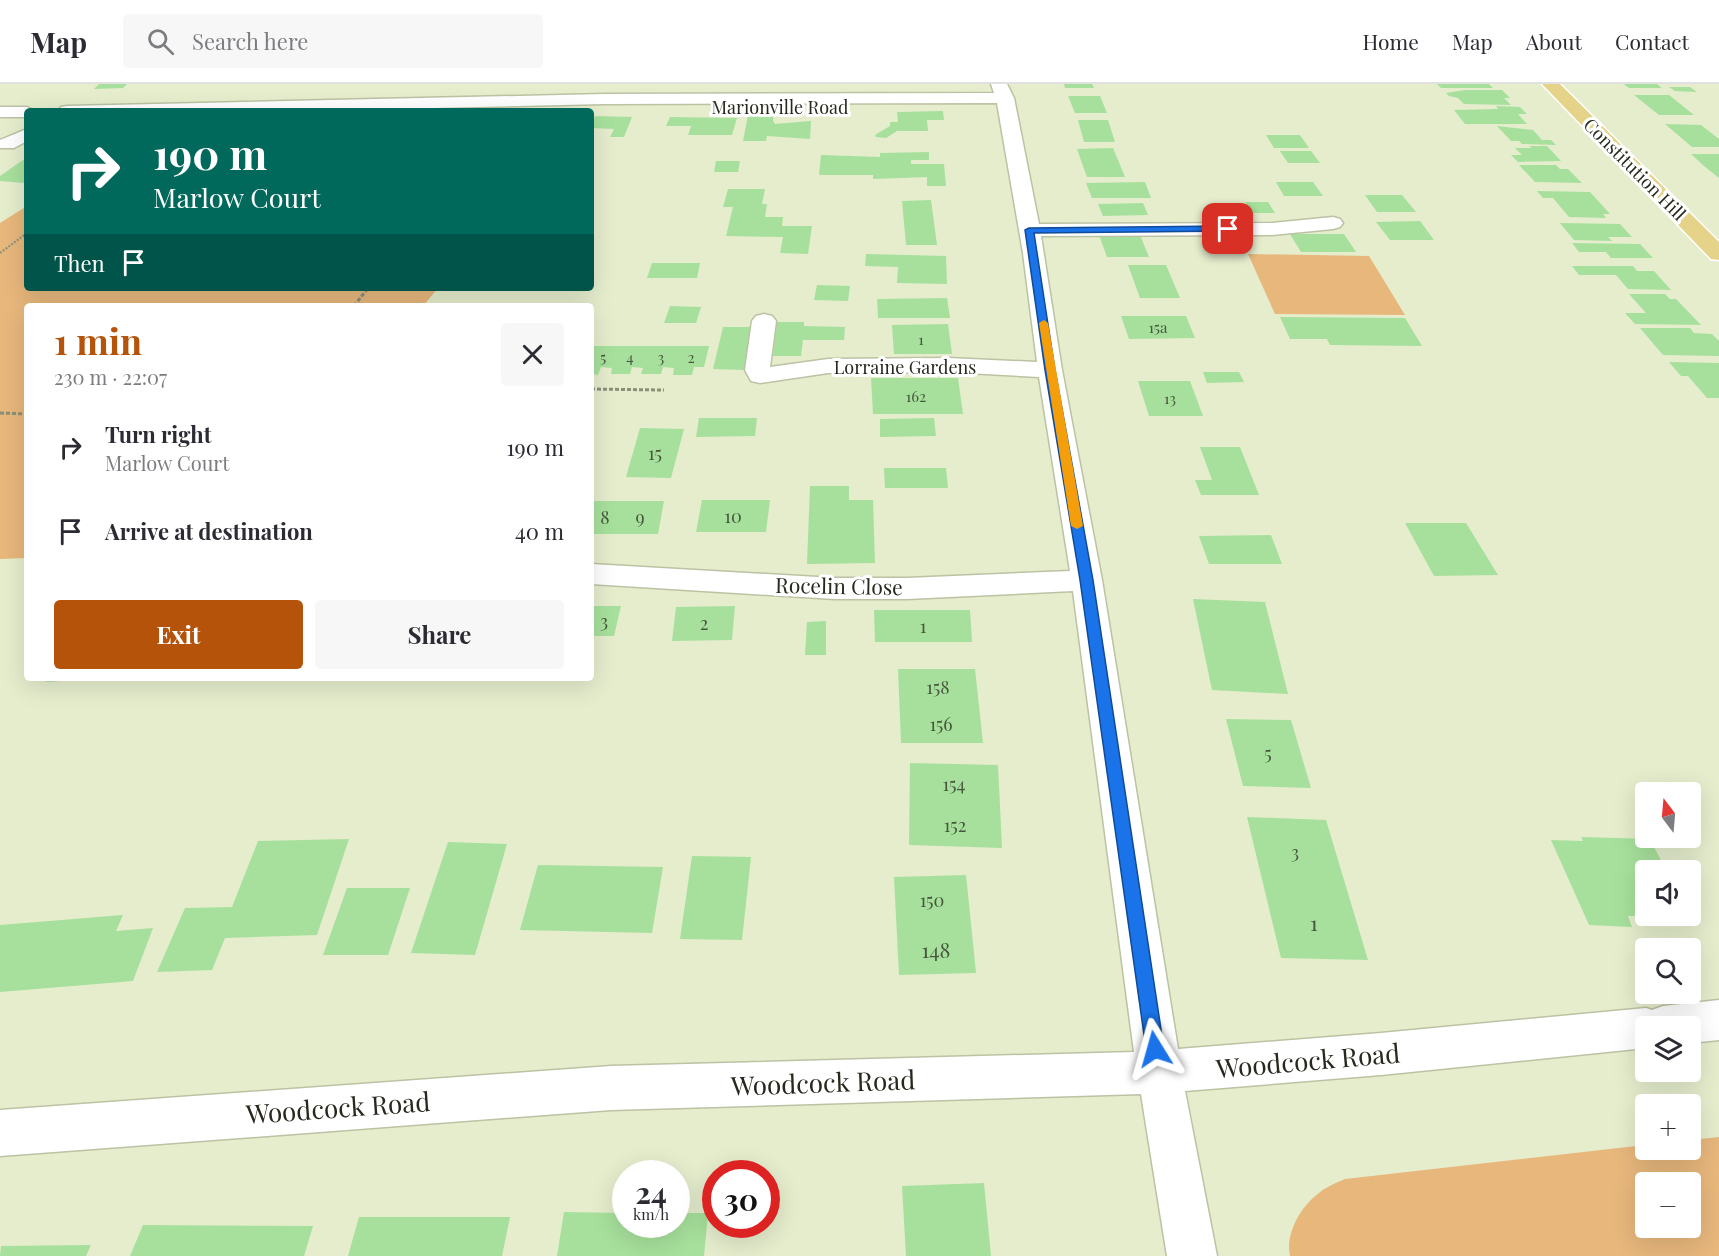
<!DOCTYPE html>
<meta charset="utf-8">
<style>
body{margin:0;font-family:"Playfair Display",serif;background:#f7f7f7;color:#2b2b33;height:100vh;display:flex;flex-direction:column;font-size:22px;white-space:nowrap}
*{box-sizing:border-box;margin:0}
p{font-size:20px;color:#7c7c81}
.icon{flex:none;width:33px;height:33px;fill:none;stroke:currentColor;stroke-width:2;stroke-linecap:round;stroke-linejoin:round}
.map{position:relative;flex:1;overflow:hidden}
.side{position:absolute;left:24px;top:219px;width:570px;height:378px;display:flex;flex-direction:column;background:#fff;border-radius:6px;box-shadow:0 6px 24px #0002}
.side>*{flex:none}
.banner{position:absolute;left:24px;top:24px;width:570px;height:183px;border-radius:6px;box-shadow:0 6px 24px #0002;background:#00695c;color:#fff;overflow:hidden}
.needle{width:39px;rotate:344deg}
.fabs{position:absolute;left:1635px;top:698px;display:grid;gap:12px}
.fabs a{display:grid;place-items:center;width:66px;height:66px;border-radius:6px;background:#fff;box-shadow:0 6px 24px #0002;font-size:30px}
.speed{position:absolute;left:612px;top:1076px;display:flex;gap:12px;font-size:30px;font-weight:700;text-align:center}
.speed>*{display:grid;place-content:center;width:78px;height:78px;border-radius:50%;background:#fff;box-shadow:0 6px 24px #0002;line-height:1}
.speed small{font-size:15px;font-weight:400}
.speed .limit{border:9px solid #d22;background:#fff;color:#111}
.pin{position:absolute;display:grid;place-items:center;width:51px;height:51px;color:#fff;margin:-26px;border-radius:12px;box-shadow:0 3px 9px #0006}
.me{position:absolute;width:66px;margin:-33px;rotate:352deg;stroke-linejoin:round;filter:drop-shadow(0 0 4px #0008)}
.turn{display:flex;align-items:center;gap:21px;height:126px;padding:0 30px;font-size:27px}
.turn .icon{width:78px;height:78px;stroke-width:2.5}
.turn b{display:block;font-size:42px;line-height:51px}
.then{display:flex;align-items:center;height:57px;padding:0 30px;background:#0003;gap:12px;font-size:22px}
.round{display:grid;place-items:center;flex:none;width:63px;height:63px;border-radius:6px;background:#f7f7f7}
.head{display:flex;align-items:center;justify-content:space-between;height:102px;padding:0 30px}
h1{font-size:36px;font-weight:700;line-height:45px;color:#b45309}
.button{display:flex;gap:12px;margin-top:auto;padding:12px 30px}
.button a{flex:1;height:69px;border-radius:6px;background:#b45309;color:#fff;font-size:24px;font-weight:700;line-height:69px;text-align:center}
.button a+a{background:#f7f7f7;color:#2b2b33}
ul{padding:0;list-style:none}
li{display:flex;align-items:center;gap:18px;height:84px;padding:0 30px}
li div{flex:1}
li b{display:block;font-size:22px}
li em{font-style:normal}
header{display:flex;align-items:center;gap:36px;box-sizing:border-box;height:84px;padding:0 30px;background:#fff;border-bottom:2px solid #e1e1e2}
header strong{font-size:28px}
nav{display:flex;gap:33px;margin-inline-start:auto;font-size:21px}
.search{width:420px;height:54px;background:#f7f7f7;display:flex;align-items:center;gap:15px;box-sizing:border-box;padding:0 21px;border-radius:6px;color:#7c7c81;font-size:22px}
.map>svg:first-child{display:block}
.green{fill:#e7b77c;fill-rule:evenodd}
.building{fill:#a7e09c}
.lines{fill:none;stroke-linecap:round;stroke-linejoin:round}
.minor-casing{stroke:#bcc2a4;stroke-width:3}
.major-casing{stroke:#fff;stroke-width:3}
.path-far1{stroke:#8a8f79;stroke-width:2;stroke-dasharray:2 1.5;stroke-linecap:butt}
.path{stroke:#8a8f79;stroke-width:3;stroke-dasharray:4 2;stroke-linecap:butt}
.minor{fill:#fff;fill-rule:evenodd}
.major{fill:#e5d389;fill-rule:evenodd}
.route{fill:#1a73e8;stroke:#114b97;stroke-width:1.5}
.slow{fill:#f59e0b}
.labels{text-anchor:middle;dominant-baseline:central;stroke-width:6;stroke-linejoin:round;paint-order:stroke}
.far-number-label{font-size:15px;fill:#46573d}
.far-street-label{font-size:18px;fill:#26291d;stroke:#fff}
.number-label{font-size:18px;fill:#46573d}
.street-label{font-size:21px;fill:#26291d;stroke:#fff}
.near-number-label{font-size:21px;fill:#46573d}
.near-street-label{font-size:26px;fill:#26291d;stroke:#fff}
</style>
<header>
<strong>Map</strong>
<div class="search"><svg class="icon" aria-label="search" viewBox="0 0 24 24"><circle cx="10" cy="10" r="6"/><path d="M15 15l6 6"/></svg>Search here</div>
<nav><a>Home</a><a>Map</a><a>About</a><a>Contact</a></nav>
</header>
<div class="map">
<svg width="1719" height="1172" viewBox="0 0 1719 1172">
<rect width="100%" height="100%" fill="#e5edcd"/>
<g class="green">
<path d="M27,122V204H438L423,222H27V474L0,475V139Z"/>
<path d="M1248,170L1369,172L1405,231L1275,230Z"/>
<path d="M1719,1053V1172H1290C1285,1150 1301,1122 1319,1109C1326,1103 1336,1099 1345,1095L1645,1061L1646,1065H1690L1691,1056ZM1646,1098H1690V1143H1646Z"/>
</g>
<g class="building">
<path d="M99,0H127L123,4L94,5Z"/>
<path d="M1064,0H1092L1094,4H1065Z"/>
<path d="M1437,0H1489L1493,4H1441Z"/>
<path d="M1624,0H1657L1662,4H1629Z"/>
<path d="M1669,3H1690L1697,8L1675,7Z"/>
<path d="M1465,6H1502L1510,14H1504L1511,21L1464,20L1458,14L1449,12L1446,9Z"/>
<path d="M1634,11H1669L1694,31H1659Z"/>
<path d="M1068,12H1100L1107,29H1075Z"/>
<path d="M1496,22L1520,23L1527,30H1518L1527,40H1465L1454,26L1498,25Z"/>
<path d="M391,23L389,27H333L334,25Z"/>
<path d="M749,26H774L773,37L775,40L811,37L810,55L767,52L766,57H743Z"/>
<path d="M943,27L944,36H927L928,47H897L886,54L876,53L875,51L890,42V38H898L897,28Z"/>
<path d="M595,32L632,33L624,53H610L614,45L591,44Z"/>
<path d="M670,33L737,34L732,51H688L691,42H666Z"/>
<path d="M1078,36H1108L1115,58H1084Z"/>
<path d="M1665,40L1701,41L1719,55V63H1692Z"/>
<path d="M1497,42L1533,46L1542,56H1551L1556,61L1522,60L1519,57H1511Z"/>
<path d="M1266,51H1300L1309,64H1274Z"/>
<path d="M1529,62H1547L1561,77L1518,78L1511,71H1522L1515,64H1532Z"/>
<path d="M1113,64L1125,93H1087L1077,65Z"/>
<path d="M1280,67H1311L1320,79H1288Z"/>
<path d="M929,68V76H911V80H944L946,102H927V93L873,95V91H819L821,71L880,73V69Z"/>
<path d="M1691,70H1719V94L1704,82Z"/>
<path d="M23,76L27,77V96L23,99L0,97V92Z"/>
<path d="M716,77H740L738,88H714Z"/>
<path d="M1519,81H1556L1560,85H1568L1582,99L1535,98Z"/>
<path d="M1145,98L1151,114H1092L1086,99Z"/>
<path d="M1276,98H1313L1323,112H1284Z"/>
<path d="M728,105H765L762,120H767L765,133H783L782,142H812L808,170L780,169L783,153L726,152L733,123H723Z"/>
<path d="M1537,107L1590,108L1610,130H1603L1606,134L1569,133L1553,114H1543Z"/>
<path d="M1365,111H1402L1416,128H1377Z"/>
<path d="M931,116L937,161H906L902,117Z"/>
<path d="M1245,118H1268L1275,129H1251Z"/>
<path d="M1143,119L1148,131L1103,132L1098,120Z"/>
<path d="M1420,137L1434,156H1390L1376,138Z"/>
<path d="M1560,139L1620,140L1632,153H1608L1612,157L1574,156Z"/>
<path d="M1290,150H1344L1356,168H1301Z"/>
<path d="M1099,151H1140L1149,173H1107Z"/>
<path d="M1572,159L1640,160L1653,174H1611L1606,168H1579Z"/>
<path d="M866,170L946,172L947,200L897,199L898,183L865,182Z"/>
<path d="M652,179H700L697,194H647Z"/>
<path d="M1128,181H1166L1180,214H1140Z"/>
<path d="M1572,182H1633L1637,187H1654L1671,206L1628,205L1616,191H1579Z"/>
<path d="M817,201L850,202L848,217L814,216Z"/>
<path d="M1629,210H1665L1670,215H1676L1701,241L1635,240L1625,229H1646Z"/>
<path d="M947,214L950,234H878L877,215Z"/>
<path d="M670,222L701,223L696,239H664Z"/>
<path d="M1121,232H1186L1195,254L1129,255Z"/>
<path d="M1280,233L1405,234L1422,262L1330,261L1327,255H1290Z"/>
<path d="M777,238H804V242L845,243L844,256H803L801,272H773Z"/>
<path d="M948,240L952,270H894L892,241Z"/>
<path d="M723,243H752L744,286L713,285Z"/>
<path d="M1640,244H1690L1694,249L1712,250L1719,257V272L1663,271Z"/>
<path d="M591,262H709L704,283H694L692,291H673L674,284L663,283L661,290H641L643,284L632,283L630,290H611L612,284L601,283L598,291L591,290Z"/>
<path d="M1669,278L1719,279V314H1707L1688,292H1681Z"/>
<path d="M1203,288H1239L1244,298L1207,299Z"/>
<path d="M871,294H958L963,330H873Z"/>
<path d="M1138,297H1190L1203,332H1149Z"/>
<path d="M699,334H757L755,352L696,353Z"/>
<path d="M934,334L936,352L880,353V335Z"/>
<path d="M640,344L684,345L671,394L626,393Z"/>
<path d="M1200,363H1240L1259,411H1201L1195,396H1212Z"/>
<path d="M884,384H946L948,404H885Z"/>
<path d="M810,402H849V416H873L875,479L807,480Z"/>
<path d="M702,416H770L766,448H696Z"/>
<path d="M591,417H664L658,450H591Z"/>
<path d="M1405,439H1466L1498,491L1434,492Z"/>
<path d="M1271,451L1282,480H1209L1199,452Z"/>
<path d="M1193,515L1265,518L1288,610L1212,606Z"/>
<path d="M591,522H621L614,552H591Z"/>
<path d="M735,522L732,556L672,557L676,523Z"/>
<path d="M874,526H970L972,558H875Z"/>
<path d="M826,537V571H805L807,538Z"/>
<path d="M898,585H975L983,659H901Z"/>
<path d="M48,594H76V596L46,598Z"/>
<path d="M1226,635L1291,636L1311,704L1243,702Z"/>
<path d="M910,679L998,681L1002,764L909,761Z"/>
<path d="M1247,733L1326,736L1368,876L1281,874Z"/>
<path d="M1581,753L1650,755L1666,786H1646V832H1628L1632,843L1589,841L1551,756L1583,757Z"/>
<path d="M349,755L317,851L225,854L212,886L157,888L185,824L232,823L258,757Z"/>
<path d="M448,758L507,760L475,871L411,869Z"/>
<path d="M692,772L751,773L742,856L680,855Z"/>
<path d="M538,781L663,783L652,849L520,846Z"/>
<path d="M966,791L976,889L899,891L894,793Z"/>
<path d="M347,804H410L388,871H323Z"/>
<path d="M123,831L116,847L153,844L133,897L0,908V841Z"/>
<path d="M984,1099L991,1172H906L902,1102Z"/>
<path d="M564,1128L626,1129V1140H676V1129H708L704,1172H557Z"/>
<path d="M359,1133H510L502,1172H348Z"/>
<path d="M143,1141L313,1142L304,1172H130Z"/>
<path d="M91,1161L86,1172H0L1,1162Z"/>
</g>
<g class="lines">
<defs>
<g id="minor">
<path d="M991,0H1007L1014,14L1039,140L1272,139L1333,133L1340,135L1343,139L1340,143L1333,145L1272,151L1041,152L1062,286L1102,496L1178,965L1381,949L1646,924L1652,926L1663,922L1719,916V956L1690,959V942H1646V964L1381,991L1185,1007L1217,1172H1167L1141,1010L611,1026L0,1072V1026L611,982L1134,968L1073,507L907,515H835L591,500V480L835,494H907L1070,487L1039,293L948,288L828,289L760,299L751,297L745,286L752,237L756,232L764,230L772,232L776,237L770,283L828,275L948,274L1037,278L1023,169L997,19L605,20L301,27H58L61,23L67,22L605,10L994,9Z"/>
<path d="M0,23H27L35,27H27V33H0Z"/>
<path d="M27,45V57L14,64H0V56Z"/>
</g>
<path id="major" d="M1542,0H1560L1719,158V176L1711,175Z"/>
</defs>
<use href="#minor" class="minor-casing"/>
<use href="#major" class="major-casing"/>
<path class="path-far1" d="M0,169L27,149"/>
<g class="path">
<path d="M354,222L368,204"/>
<path d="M591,305L664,306"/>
<path d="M0,329L27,330"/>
</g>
<use href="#minor" class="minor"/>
<use href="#major" class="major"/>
</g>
<path class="route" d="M1228,142L1231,143V147L1034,149L1055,286L1093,496L1164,965L1162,971L1155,973L1149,971L1146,965L1080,496L1045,286L1025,146L1029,144Z"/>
<path class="slow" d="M1044,236L1048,239L1083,442L1077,445L1071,442L1039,239Z"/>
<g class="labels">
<g class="far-number-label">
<text x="1158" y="243">15a</text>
<text x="921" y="255">1</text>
<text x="603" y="273">5</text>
<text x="630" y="273">4</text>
<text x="661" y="273">3</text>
<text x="691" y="273">2</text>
<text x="916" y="312">162</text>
<text x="1170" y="314">13</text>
</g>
<g class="far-street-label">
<text x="780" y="23">Marionville Road</text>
<text transform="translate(1635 85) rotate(45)">Constitution Hill</text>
<text x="905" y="283">Lorraine Gardens</text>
</g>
<g class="number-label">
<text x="655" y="369">15</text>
<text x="733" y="432">10</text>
<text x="605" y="433">8</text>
<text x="640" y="433">9</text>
<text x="604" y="537">3</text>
<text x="704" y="539">2</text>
<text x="923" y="542">1</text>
<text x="938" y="603">158</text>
<text x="941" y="640">156</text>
<text x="1268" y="669">5</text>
<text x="954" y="700">154</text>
<text x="955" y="741">152</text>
<text x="1295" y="768">3</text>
<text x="932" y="816">150</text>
</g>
<g class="street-label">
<text transform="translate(839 501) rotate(1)">Rocelin Close</text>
</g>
<g class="near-number-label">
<text x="1314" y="838">1</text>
<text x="936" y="865">148</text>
</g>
<g class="near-street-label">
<text transform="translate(1308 976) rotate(-5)">Woodcock Road</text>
<text transform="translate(823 998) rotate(-2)">Woodcock Road</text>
<text transform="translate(338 1023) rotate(-4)">Woodcock Road</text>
</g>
</g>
</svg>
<div class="fabs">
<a><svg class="needle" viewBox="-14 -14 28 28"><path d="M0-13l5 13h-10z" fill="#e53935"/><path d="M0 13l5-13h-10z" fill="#7c7c81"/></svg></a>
<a><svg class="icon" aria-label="sound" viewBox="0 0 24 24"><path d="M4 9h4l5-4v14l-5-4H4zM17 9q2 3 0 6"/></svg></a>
<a><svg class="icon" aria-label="search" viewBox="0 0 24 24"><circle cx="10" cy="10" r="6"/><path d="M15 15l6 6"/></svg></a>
<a><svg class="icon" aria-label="layers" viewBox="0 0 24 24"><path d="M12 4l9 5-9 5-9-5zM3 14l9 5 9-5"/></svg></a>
<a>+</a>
<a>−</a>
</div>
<div class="speed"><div>24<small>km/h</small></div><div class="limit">30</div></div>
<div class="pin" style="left:1228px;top:145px;background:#d93025"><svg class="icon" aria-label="arrive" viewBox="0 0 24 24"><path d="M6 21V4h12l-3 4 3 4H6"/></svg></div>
<svg class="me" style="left:1155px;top:965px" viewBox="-20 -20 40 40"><path d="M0-17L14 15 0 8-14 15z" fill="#1a73e8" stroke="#fff" stroke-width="4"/></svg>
<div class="banner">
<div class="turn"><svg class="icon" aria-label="right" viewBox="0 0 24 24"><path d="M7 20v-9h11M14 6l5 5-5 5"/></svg><div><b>190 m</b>Marlow Court</div></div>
<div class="then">Then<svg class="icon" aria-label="arrive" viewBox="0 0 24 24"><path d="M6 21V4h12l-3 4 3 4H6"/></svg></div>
</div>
<section class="side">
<div class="head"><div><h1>1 min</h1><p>230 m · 22:07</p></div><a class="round"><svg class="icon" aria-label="close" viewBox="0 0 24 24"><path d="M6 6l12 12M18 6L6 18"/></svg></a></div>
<ul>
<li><svg class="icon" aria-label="right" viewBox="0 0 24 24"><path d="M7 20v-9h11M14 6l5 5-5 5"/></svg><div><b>Turn right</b><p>Marlow Court</p></div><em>190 m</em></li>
<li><svg class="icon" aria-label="arrive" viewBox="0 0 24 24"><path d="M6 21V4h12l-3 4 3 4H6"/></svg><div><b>Arrive at destination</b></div><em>40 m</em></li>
</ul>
<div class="button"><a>Exit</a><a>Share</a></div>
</section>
</div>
